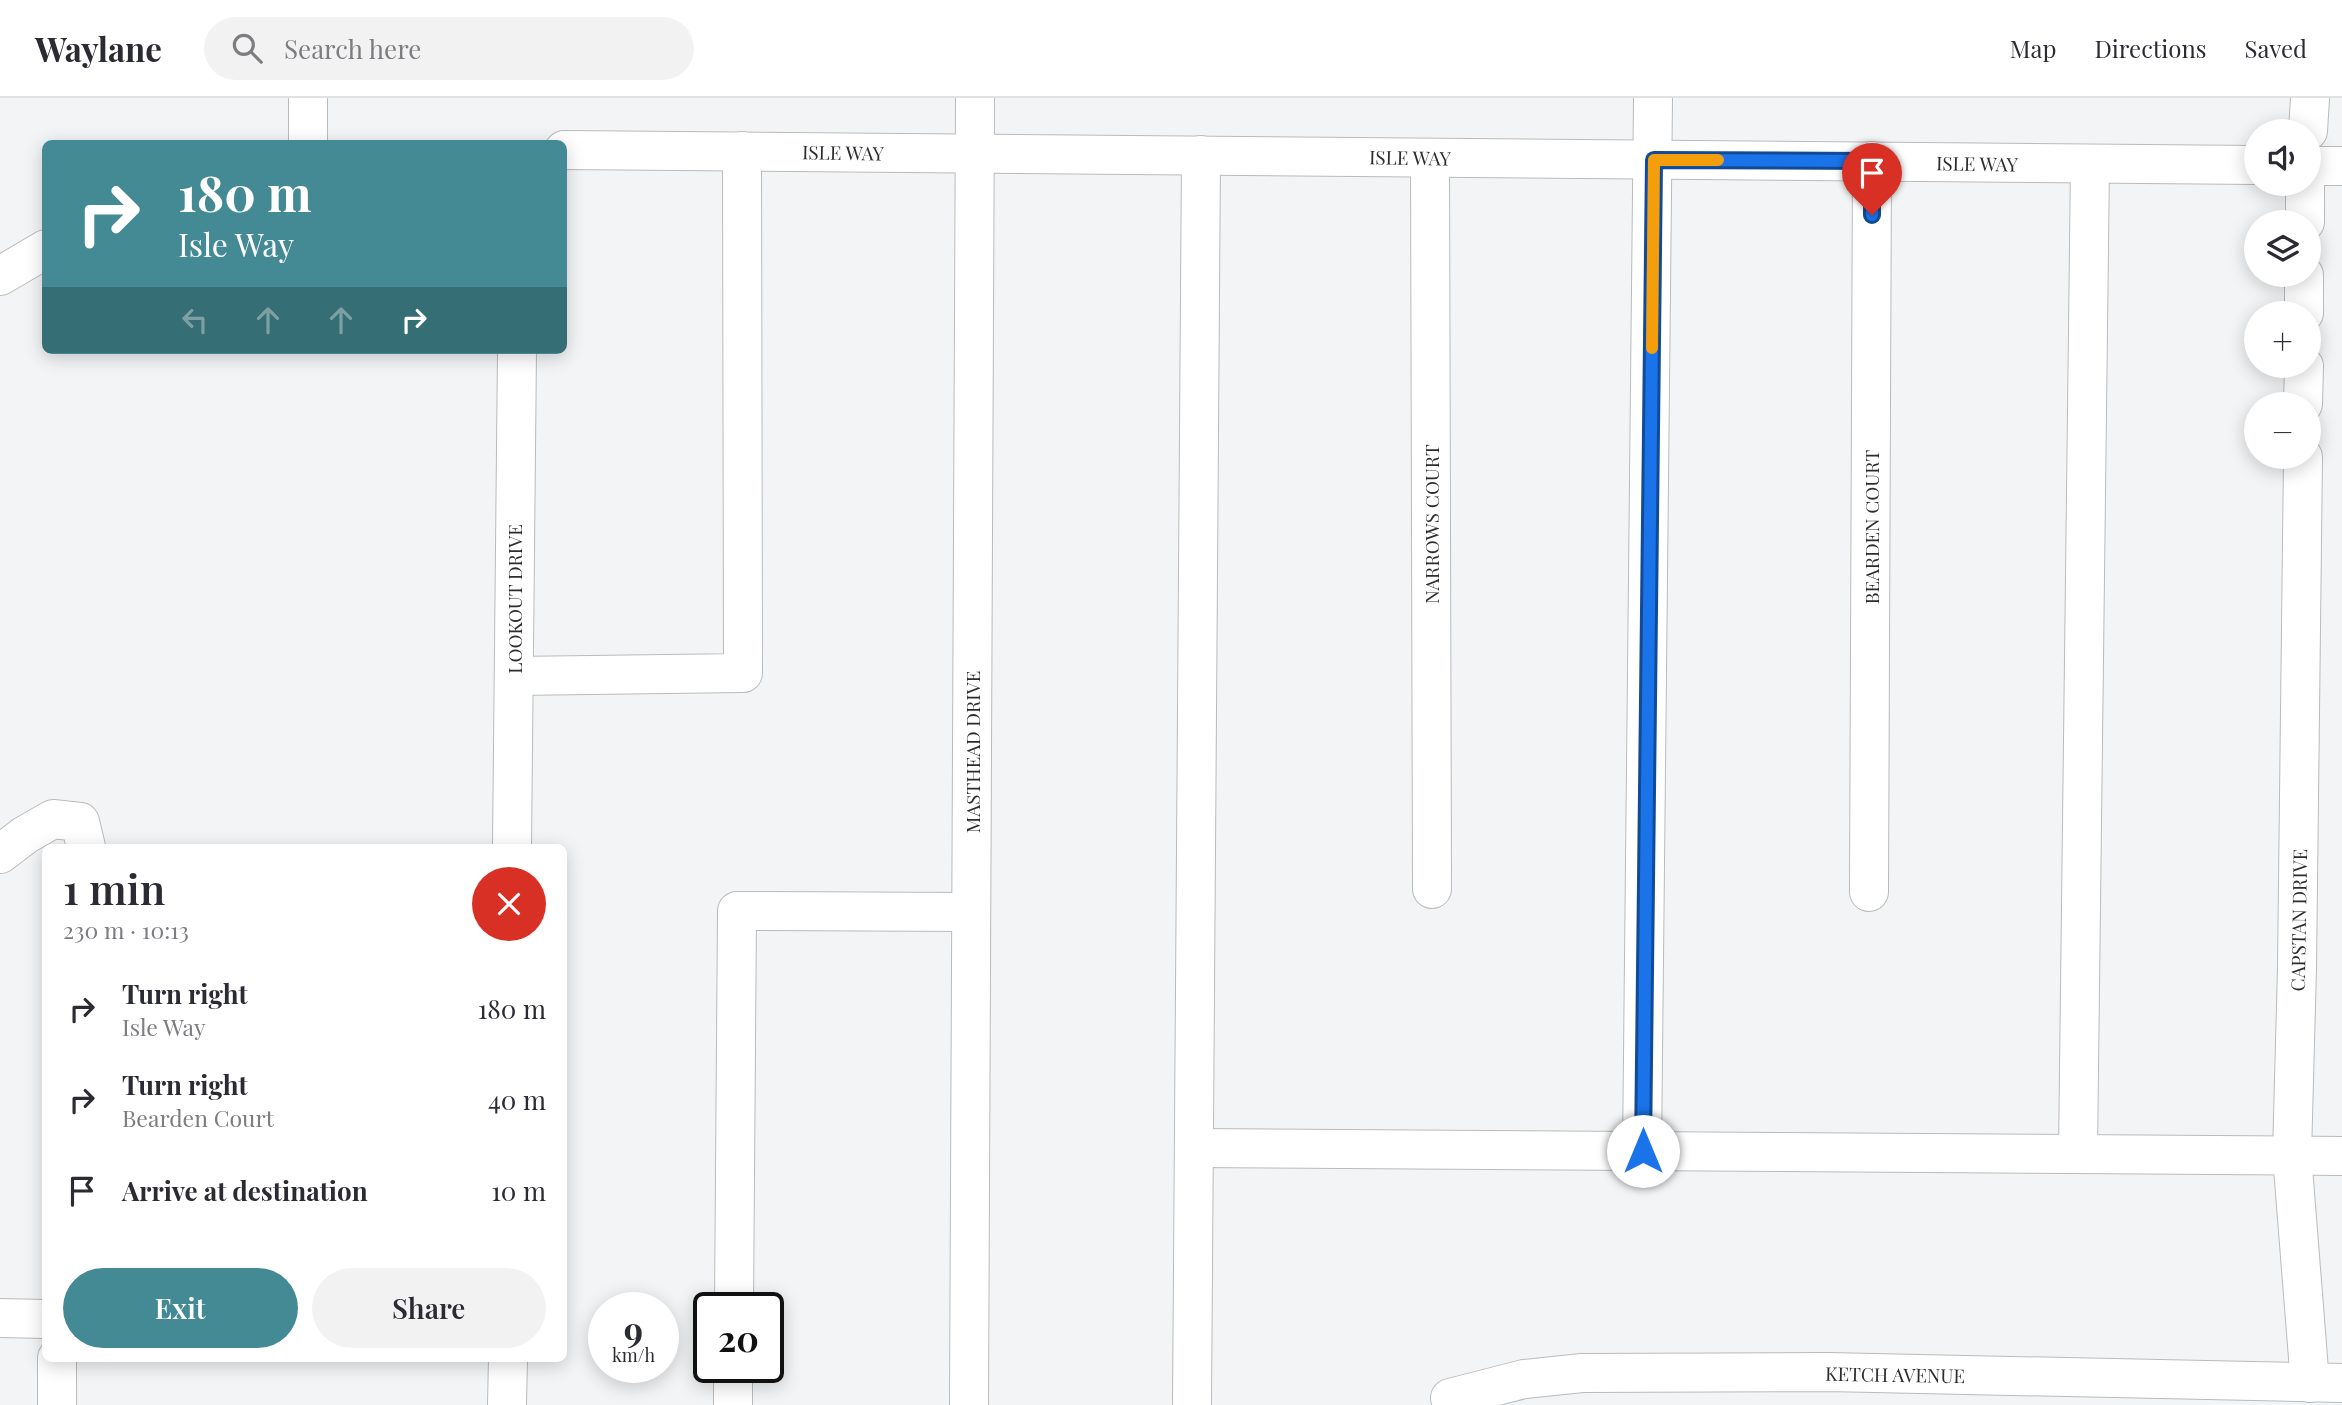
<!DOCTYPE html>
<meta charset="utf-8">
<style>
body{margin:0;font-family:"Playfair Display",serif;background:#f2f2f3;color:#2b2b33;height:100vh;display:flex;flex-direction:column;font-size:26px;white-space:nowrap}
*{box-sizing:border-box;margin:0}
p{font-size:23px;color:#7c7c81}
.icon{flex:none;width:38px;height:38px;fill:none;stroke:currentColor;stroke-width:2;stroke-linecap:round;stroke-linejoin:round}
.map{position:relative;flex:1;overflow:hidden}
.side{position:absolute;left:42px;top:746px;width:525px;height:518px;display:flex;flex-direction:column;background:#fff;border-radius:10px;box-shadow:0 4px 18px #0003}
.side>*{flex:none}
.guide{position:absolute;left:42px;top:42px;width:525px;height:214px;border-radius:10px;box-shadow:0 4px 18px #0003;background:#448a94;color:#fff;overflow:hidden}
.fabs{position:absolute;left:2244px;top:21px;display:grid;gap:14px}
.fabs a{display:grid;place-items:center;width:77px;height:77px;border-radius:50%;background:#fff;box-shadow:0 4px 18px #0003;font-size:35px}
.speed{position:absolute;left:588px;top:1194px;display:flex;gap:14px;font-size:35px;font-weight:700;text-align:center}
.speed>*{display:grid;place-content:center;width:91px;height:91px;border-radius:50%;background:#fff;box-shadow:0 4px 18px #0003;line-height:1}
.speed small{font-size:18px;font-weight:400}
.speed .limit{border:4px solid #111;border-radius:10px;background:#fff;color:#111}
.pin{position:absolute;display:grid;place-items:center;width:60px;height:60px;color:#fff;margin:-72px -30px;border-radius:50% 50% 50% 0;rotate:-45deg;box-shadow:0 0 7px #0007}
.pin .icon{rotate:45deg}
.me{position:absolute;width:77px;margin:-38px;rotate:0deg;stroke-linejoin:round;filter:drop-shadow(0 0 5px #0008)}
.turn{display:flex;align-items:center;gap:24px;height:147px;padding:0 21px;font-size:32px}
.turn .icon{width:91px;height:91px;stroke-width:2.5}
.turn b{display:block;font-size:49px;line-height:60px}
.lanes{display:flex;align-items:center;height:66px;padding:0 21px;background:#0003;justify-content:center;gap:35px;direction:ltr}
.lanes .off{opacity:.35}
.round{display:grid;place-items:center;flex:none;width:74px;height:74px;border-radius:37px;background:#f2f2f3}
.headline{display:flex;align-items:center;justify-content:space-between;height:119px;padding:0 21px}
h1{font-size:42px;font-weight:600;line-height:52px}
.primary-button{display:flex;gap:14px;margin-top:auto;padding:14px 21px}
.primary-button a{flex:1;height:80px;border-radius:42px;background:#448a94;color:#fff;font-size:28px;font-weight:600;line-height:80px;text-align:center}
.primary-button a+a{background:#f2f2f3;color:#2b2b33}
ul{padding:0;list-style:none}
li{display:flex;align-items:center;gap:21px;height:91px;padding:0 21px}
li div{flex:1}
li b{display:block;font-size:26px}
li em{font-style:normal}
header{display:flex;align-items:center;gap:42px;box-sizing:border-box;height:98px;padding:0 35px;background:#fff;border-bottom:2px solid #e1e1e2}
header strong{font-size:33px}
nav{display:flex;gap:38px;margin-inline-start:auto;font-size:24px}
.search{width:490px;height:63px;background:#f2f2f3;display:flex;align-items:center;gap:18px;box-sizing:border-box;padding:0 24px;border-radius:38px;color:#7c7c81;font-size:26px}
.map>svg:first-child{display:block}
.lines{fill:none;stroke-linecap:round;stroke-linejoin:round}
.minor-casing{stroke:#babbbc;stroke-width:40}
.minor{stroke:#fff;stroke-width:38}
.route-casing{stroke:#114b97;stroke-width:18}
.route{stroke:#1a73e8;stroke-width:12}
.slow{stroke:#f59e0b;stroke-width:12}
.labels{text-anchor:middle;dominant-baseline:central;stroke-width:6;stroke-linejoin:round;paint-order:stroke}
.street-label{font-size:19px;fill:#2d2d2e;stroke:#fff}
</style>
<header>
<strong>Waylane</strong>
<div class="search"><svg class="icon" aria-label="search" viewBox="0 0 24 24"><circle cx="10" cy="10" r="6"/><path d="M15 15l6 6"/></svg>Search here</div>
<nav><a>Map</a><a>Directions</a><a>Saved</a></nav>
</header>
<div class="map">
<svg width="2342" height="1307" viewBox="0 0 2342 1307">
<rect width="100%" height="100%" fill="#f2f4f5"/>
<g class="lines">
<defs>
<g id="minor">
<path d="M308,0V46"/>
<path d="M2308,33L2310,0"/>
<path d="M564,52L2256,67"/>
<path d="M1430,60L1432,791"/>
<path d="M2308,68H2342"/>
<path d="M2305,124V86"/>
<path d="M0,178L46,151"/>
<path d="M2304,215V177"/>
<path d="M2303,306L2304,268"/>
<path d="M2303,359L2297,870L2292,1057L2310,1285"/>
<path d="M514,578L743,575L742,53"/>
<path d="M512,749L517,252"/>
<path d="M0,756L25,737L53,721L80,724L86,749"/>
<path d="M1869,794L1872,63"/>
<path d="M1194,1050L2342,1058"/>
<path d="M1642,1053L1653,0"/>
<path d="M2078,1055L2090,66"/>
<path d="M734,1209L737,813L971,814"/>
<path d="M0,1220L46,1221"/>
<path d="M1450,1300L1524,1281L1582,1275L1828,1274L2342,1285"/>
<path d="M57,1307V1260"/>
<path d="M507,1307L508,1260"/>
<path d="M733,1307V1269"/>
<path d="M969,1307L975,0"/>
<path d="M1192,1307L1201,57"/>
</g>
</defs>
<use href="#minor" class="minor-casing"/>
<use href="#minor" class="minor"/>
</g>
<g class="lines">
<defs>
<path id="route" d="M1643,1053L1654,62L1872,63V117"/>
</defs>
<use href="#route" class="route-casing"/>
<use href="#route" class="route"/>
<path class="slow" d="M1652,250L1654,62H1718"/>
</g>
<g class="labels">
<g class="street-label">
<text transform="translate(843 54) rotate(1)">ISLE WAY</text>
<text transform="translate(1410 59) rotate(1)">ISLE WAY</text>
<text transform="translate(1977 65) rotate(1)">ISLE WAY</text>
<text transform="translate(1431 426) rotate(-90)">NARROWS COURT</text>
<text transform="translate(1871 429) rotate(-90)">BEARDEN COURT</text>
<text transform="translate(514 501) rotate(-90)">LOOKOUT DRIVE</text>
<text transform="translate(972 654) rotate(-90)">MASTHEAD DRIVE</text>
<text transform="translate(2298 822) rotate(-89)">CAPSTAN DRIVE</text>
<text transform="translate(1895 1276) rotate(1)">KETCH AVENUE</text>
</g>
</g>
</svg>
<div class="fabs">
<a><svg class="icon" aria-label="sound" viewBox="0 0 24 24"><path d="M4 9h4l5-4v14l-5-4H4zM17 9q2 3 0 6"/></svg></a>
<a><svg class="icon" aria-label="layers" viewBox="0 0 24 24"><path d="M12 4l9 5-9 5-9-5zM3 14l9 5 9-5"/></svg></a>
<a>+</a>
<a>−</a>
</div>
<div class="speed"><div>9<small>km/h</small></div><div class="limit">20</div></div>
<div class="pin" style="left:1872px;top:117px;background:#d93025"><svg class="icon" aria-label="arrive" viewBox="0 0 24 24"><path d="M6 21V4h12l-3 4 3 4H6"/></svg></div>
<svg class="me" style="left:1643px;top:1053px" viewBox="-20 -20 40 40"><circle r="19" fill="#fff"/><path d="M0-13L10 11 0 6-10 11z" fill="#1a73e8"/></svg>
<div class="guide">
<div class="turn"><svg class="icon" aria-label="right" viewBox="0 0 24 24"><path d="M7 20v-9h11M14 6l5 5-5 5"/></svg><div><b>180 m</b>Isle Way</div></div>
<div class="lanes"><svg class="icon off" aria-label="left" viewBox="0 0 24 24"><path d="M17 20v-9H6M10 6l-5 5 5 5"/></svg><svg class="icon off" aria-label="ahead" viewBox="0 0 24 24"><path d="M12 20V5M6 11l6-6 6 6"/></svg><svg class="icon off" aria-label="ahead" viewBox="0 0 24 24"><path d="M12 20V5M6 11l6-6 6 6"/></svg><svg class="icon" aria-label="right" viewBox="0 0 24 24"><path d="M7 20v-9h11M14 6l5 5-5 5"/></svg></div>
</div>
<section class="side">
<div class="headline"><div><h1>1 min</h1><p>230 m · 10:13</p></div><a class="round" style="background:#d93025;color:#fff"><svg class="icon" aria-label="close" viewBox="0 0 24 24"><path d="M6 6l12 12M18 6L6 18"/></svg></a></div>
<ul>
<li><svg class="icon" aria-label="right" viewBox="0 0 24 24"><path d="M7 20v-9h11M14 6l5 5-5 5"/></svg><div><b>Turn right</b><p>Isle Way</p></div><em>180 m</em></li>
<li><svg class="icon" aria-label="right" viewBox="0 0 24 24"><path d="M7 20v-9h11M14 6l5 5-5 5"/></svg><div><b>Turn right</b><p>Bearden Court</p></div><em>40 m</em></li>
<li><svg class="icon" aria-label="arrive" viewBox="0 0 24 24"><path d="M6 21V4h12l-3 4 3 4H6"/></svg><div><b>Arrive at destination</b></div><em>10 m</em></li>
</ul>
<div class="primary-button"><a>Exit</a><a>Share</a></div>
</section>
</div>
